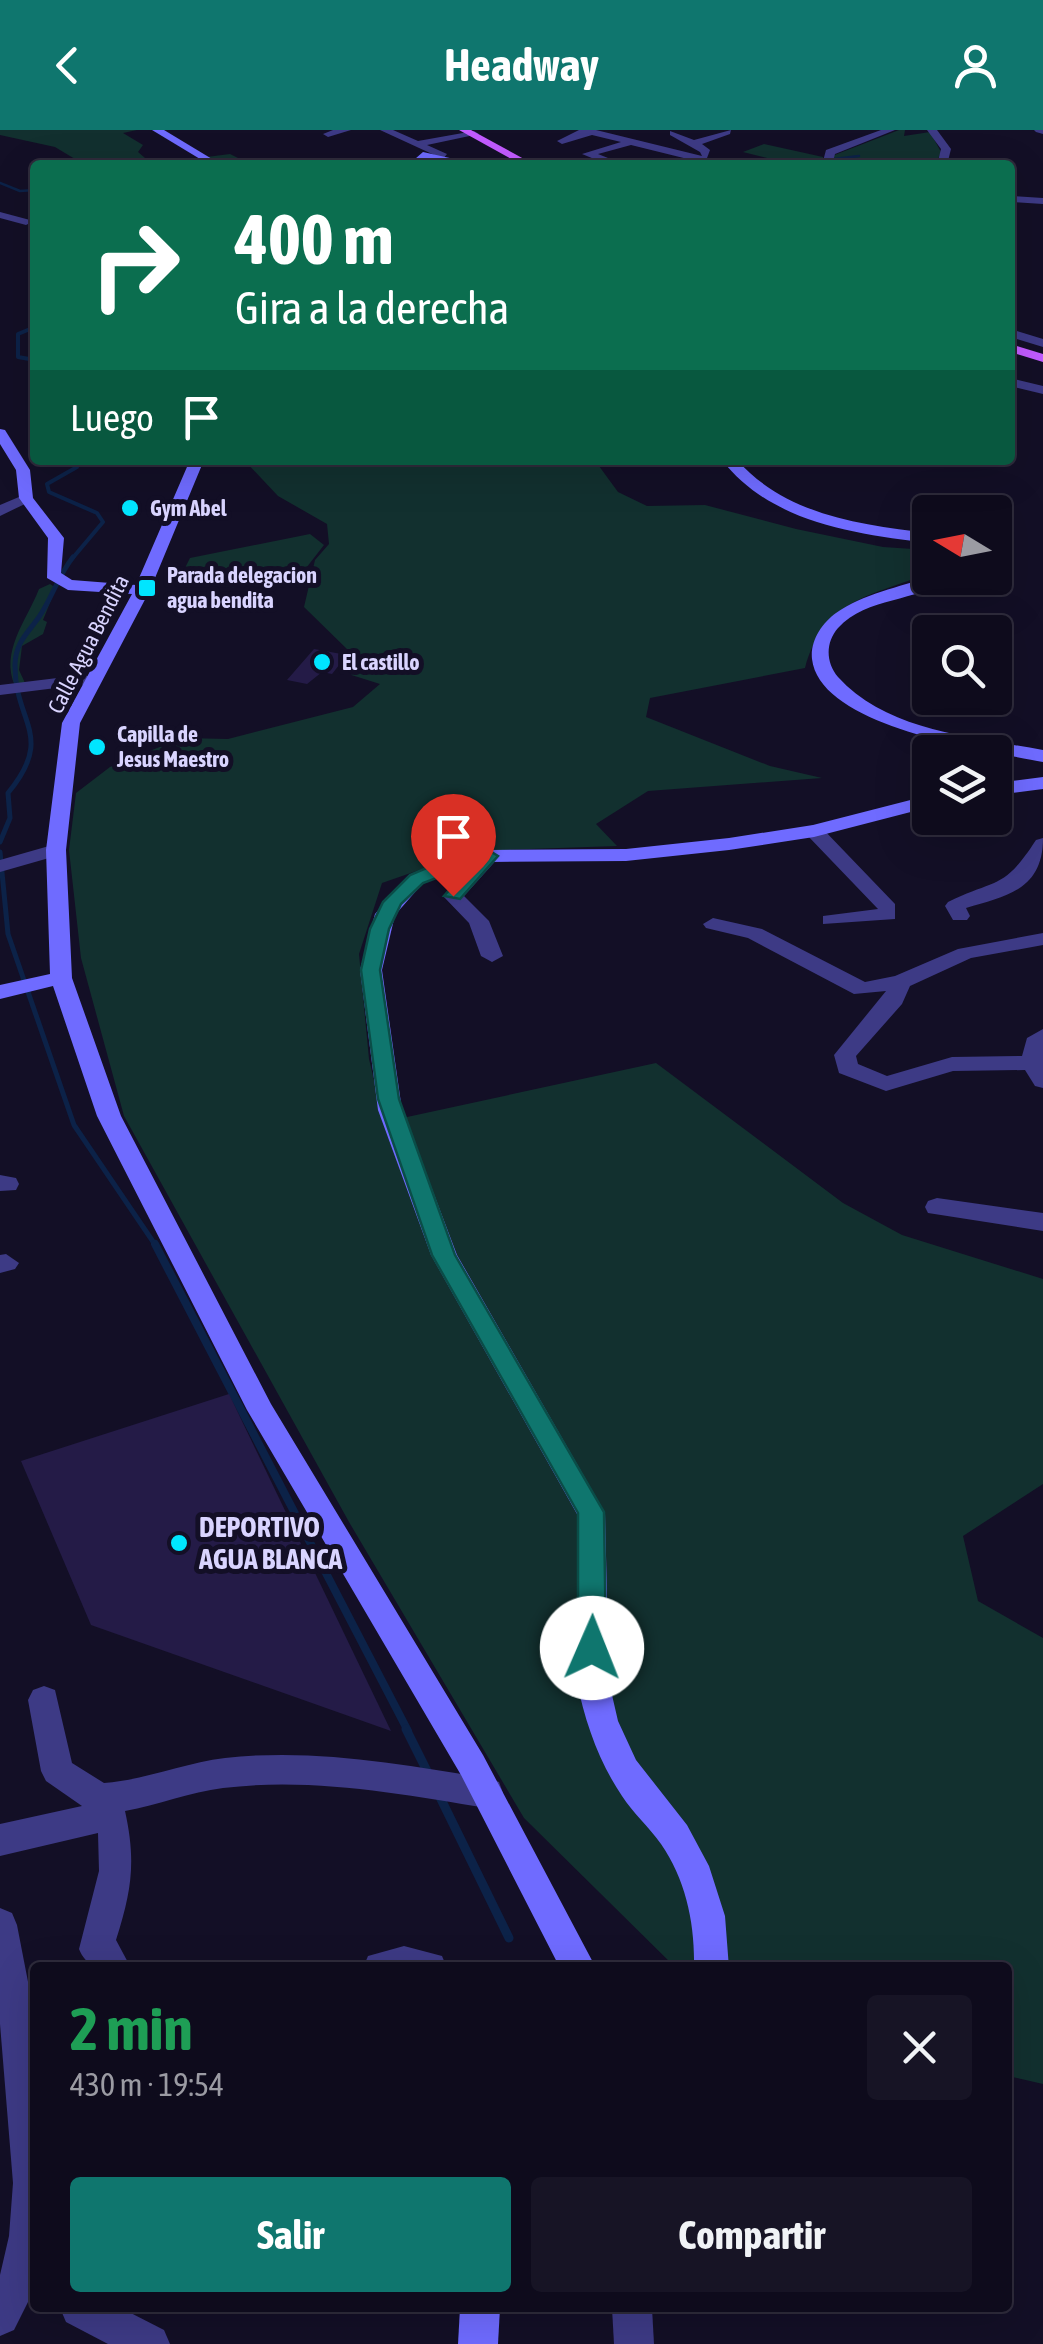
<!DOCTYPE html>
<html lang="es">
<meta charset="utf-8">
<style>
body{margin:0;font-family:"Asap Condensed",sans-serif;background:#171425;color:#f1f3f6;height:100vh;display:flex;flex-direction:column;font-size:38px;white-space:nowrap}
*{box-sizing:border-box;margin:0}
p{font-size:32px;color:#9b9ba3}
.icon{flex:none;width:55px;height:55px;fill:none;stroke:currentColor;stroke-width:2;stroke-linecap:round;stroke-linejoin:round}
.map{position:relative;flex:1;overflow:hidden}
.drawer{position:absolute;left:30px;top:1832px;width:982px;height:350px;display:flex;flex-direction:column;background:#0e0b1c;border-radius:10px;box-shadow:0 10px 40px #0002,0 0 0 2px #2e2b3b}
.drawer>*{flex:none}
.guide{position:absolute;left:30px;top:30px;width:985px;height:305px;border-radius:10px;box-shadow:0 10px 40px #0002,0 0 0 2px #2e2b3b;background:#0b6e4f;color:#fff;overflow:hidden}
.needle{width:65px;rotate:280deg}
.fabs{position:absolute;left:912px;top:365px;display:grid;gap:20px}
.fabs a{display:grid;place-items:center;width:100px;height:100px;border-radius:10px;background:#0e0b1c;box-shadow:0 10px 40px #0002,0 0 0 2px #2e2b3b;font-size:50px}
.pin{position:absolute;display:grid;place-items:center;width:85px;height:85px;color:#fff;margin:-102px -42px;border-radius:50% 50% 50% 0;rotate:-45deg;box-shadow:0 0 10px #0007}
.pin .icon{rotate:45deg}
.me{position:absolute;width:110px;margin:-55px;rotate:1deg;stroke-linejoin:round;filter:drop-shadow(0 0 8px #0008)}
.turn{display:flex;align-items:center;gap:35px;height:210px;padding:0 40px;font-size:45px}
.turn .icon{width:130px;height:130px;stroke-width:2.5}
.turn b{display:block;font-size:70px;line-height:85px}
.then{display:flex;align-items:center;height:95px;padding:0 40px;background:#0003;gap:20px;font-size:38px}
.round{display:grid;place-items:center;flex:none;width:105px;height:105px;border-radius:10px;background:#171425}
.overview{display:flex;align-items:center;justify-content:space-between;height:170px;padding:0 40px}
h1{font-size:60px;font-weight:700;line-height:75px;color:#1e9e55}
.primary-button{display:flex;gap:20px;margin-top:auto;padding:20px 40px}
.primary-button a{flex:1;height:115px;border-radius:10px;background:#0f766e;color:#fff;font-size:40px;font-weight:700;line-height:115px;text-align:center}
.primary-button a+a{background:#171425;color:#f1f3f6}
header{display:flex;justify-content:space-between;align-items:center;height:130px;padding:0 40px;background:#0f766e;color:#fff;font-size:45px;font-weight:700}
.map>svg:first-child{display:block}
.green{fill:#12302f}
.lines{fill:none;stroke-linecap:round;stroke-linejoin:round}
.stream-far4{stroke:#0c2248;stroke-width:2.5}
.stream-far3{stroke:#0c2248;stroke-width:4}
.stream-far2{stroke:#0c2248;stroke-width:5}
.stream-far1{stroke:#0c2248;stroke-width:8}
.stream{stroke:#0c2248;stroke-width:9}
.building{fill:#241b47}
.street{fill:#3d3a85;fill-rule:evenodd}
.secondary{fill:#6f6bff;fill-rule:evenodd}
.primary{fill:#c25bff;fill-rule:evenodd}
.route{fill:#0f766e;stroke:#0a4d48;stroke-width:2.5}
.poi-dot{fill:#00e5ff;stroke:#130f26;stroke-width:4}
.labels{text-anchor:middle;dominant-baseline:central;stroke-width:10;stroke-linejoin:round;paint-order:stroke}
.far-poi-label{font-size:22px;font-weight:bold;fill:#d9d4ff;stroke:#130f26;text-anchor:start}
.far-street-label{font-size:22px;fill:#d9d4ff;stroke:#130f26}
.poi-label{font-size:28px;font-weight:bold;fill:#d9d4ff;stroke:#130f26;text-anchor:start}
</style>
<header><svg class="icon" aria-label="back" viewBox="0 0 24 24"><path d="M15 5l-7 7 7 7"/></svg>Headway<svg class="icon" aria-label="person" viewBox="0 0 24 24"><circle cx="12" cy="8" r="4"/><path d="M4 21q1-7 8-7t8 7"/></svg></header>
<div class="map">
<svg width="1043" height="2214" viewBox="0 0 1043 2214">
<rect width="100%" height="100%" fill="#130f26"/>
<g class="green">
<path d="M0,0H137L123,3L143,15L138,22L152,34L230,24L252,35H85L55,17L0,5Z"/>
<path d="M899,0H905L904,6L930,2L941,22L935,35H834L832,26Z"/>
<path d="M764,14L823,27V32L796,35L743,22Z"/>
<path d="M244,330H606L599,336L618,362L647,376L705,375L796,399L883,417L928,420L924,445C865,468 824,470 805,538L650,568L646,587L770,636L822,648L648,661L596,694L617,716L474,721L382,753L359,824L369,929L384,992L656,933L843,1073L902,1105L1043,1149V1354L963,1406L978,1471L1043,1508V1954L1008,1946V1838L675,1837L524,1688L349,1392L124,986L81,828L69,720L76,663L110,637L182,608L228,609L353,577L380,554L342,542L349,521L304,477L315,430L329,414L327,394L278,366Z"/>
<path d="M310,404L324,415L303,442L264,437L234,458L180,448L190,428Z"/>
<path d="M50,454L56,458L43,490L47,492L43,504L22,516L19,540L25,553L15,556C0,521 26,492 39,459Z"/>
</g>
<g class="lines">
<g class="stream-far4">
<path d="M835,35L834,29L859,26"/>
<path d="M843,35L857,31"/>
<path d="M0,53L20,61L35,60"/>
</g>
<g class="stream-far3">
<path d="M35,197L18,204V227L35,230"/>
<path d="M71,430L103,392L97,383L49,362L47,354L77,337V330"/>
</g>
<g class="stream-far2">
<path d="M0,712L10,688L8,663C56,605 14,593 15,534C16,512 27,504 39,487C52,468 58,446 73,427"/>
<path d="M0,722L8,804L74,995L156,1116"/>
</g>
<path class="stream-far1" d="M155,1114L408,1601"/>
<g class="stream">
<path d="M406,1599L429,1645"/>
<path d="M439,1665L509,1808"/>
</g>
</g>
<g class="building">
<path d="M314,519L347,525L332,544L322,542L307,554L287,550Z"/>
<path d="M229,1264L391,1601L91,1495L21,1331Z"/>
</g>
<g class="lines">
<g class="street">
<path d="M333,0H351L328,7L323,4Z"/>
<path d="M380,0H393L418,11L474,1L479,4L427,15L447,24L443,29Z"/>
<path d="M579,0H596L702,26L700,22L670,5V1L694,10L731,0L730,4L702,14L710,20L707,28L729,35H712L631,15L598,24L613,30L609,35L582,24L621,12L592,5L562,14L557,11Z"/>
<path d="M881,0H895L835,24L832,35H822L826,20Z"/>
<path d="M927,0H937L951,19L947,35H937L941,19Z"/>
<path d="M1034,0H1043V4L1036,2Z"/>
<path d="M1010,66L1043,68V74L1010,72Z"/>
<path d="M0,82L30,90L32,92L26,95L0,88Z"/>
<path d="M1010,199L1043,209V217L1010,207Z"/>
<path d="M1010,248L1043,256V264L1010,256Z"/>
<path d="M26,364L31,365V371L0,386V375Z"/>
<path d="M82,545L88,546V554L0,565V555Z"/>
<path d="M814,695L821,697L895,774V789L823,794V786L878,779L807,705V697Z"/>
<path d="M1043,708C1043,759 1008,766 966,778L970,786L967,790H953L945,776L948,772C996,748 1003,761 1036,710Z"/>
<path d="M56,714L66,720L63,724L0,742V730Z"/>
<path d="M490,720L500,726L464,766L489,791L503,826L492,832L481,826L469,793L443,766L483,722Z"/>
<path d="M713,788L762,799L865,852L895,846L958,819L1043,803V815L971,828L910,856L902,874L856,926L858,934L887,946L952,927L1022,926L1027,908L1043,899V958L1035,956L1025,940L953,941L886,961L839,943L834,925L886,861L854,864L748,808L706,798L703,794Z"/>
<path d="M0,1045L16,1048L19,1054L16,1060L0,1061Z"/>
<path d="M937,1068L1043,1083V1101L928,1083L925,1077L928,1071Z"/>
<path d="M6,1124L19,1133L15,1139L0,1143V1125Z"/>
<path d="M44,1556L55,1560L72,1633L104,1653C145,1650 184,1633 225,1628C312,1618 401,1634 487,1648L499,1652L503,1663L499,1674L487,1678C401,1664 311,1647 223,1658C190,1662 158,1675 125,1681C136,1731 132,1760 116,1810L131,1838C108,1838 88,1842 79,1819L99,1741L98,1703L0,1726V1694L82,1676L46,1651L41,1641L28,1570L33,1560Z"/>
<path d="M0,1778L12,1783L17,1795L35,1888V2158L14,2200L0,2206V2145L9,2106L13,2053L0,1894Z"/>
<path d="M404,1816L442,1826L447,1838H363L368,1826Z"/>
<path d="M60,2178H121L164,2200L170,2214H108L66,2192Z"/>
<path d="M612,2178H652L654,2214H614Z"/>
</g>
<g class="secondary">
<path d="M152,0H164L222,35H210Z"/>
<path d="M423,22L472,33L473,35L425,29L419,35H408Z"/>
<path d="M0,299L5,300L30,340L33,368L64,408L61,443L72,450L136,455L190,330H204L150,460L80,593L66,720L72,848L121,986L271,1274L483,1625L596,1838H560L461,1645L247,1280L97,986L53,856L0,869V855L50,844L46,720L62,593L132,464L68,460L47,448L48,408L19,368L16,340L0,314Z"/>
<path d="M722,330H737C786,385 860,395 930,403V413C855,404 771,393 722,330Z"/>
<path d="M930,446L948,448C917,473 867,466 838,498C825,513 826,533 838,547C888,602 974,607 1043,620V632C989,621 820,598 812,529C810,511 822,493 836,483C864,463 899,458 930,446Z"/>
<path d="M1043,647V659L995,665V653Z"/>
<path d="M930,665V677L814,707L729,720L626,731L490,732L455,740L423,753L395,785L382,840L402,980L457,1125L605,1383L609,1552L618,1591L636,1630L687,1695L709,1736L725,1786L729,1838H694C695,1794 686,1750 661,1714C649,1697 633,1683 622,1666C599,1632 585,1592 577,1552V1384L431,1125L378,980L360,840L375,784L409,745L442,731L490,720L626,719L729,708L813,695Z"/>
<path d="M460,2178H500L498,2214H458Z"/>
</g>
<g class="primary">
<path d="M459,0H471L535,35H522Z"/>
<path d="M1010,214L1043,224V232L1010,222Z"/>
</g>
</g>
<path class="route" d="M490,721L498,726L460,769L444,766L471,735L423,753L401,774L389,799L380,840L399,969L455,1125L604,1382L606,1518L602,1527L592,1530L582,1527L578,1518V1383L432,1125L378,969L361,840L370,799L383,772L410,745L443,731Z"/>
<g class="poi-dot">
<circle cx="130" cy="378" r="10"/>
<rect x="137" y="448" width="20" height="20" rx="5"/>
<circle cx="322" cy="532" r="10"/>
<circle cx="97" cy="617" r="10"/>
<circle cx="179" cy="1413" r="10"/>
</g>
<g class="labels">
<g class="far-poi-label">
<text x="150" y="378">Gym Abel</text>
<text x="167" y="445">Parada delegacion<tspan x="167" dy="25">agua bendita</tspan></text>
<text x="342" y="532">El castillo</text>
<text x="117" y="604">Capilla de<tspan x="117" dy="25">Jesus Maestro</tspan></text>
</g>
<g class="far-street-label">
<text transform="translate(88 514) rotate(-63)">Calle Agua Bendita</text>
</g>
<g class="poi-label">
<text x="199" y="1397">DEPORTIVO<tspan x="199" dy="32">AGUA BLANCA</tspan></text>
</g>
</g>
</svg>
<div class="fabs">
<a><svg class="needle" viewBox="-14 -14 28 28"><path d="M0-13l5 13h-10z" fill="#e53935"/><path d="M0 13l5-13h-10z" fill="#9b9ba3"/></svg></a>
<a><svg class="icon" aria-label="search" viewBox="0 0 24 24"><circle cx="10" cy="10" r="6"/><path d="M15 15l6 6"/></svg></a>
<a><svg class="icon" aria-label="layers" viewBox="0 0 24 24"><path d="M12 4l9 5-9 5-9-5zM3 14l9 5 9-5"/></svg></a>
</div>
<div class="pin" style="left:453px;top:766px;background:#d93025"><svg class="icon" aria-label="arrive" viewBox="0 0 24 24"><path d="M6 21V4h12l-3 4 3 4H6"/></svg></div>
<svg class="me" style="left:592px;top:1518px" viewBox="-20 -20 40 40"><circle r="19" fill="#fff"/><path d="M0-13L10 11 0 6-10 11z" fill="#0f766e"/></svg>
<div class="guide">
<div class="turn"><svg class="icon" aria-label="right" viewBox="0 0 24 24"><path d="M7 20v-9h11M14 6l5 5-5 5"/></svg><div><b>400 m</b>Gira a la derecha</div></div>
<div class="then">Luego<svg class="icon" aria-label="arrive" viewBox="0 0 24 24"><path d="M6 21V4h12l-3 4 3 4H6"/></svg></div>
</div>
<section class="drawer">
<div class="overview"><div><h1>2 min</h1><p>430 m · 19:54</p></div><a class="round"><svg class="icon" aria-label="close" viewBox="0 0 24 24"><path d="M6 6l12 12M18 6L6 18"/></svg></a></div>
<div class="primary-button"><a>Salir</a><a>Compartir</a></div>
</section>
</div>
